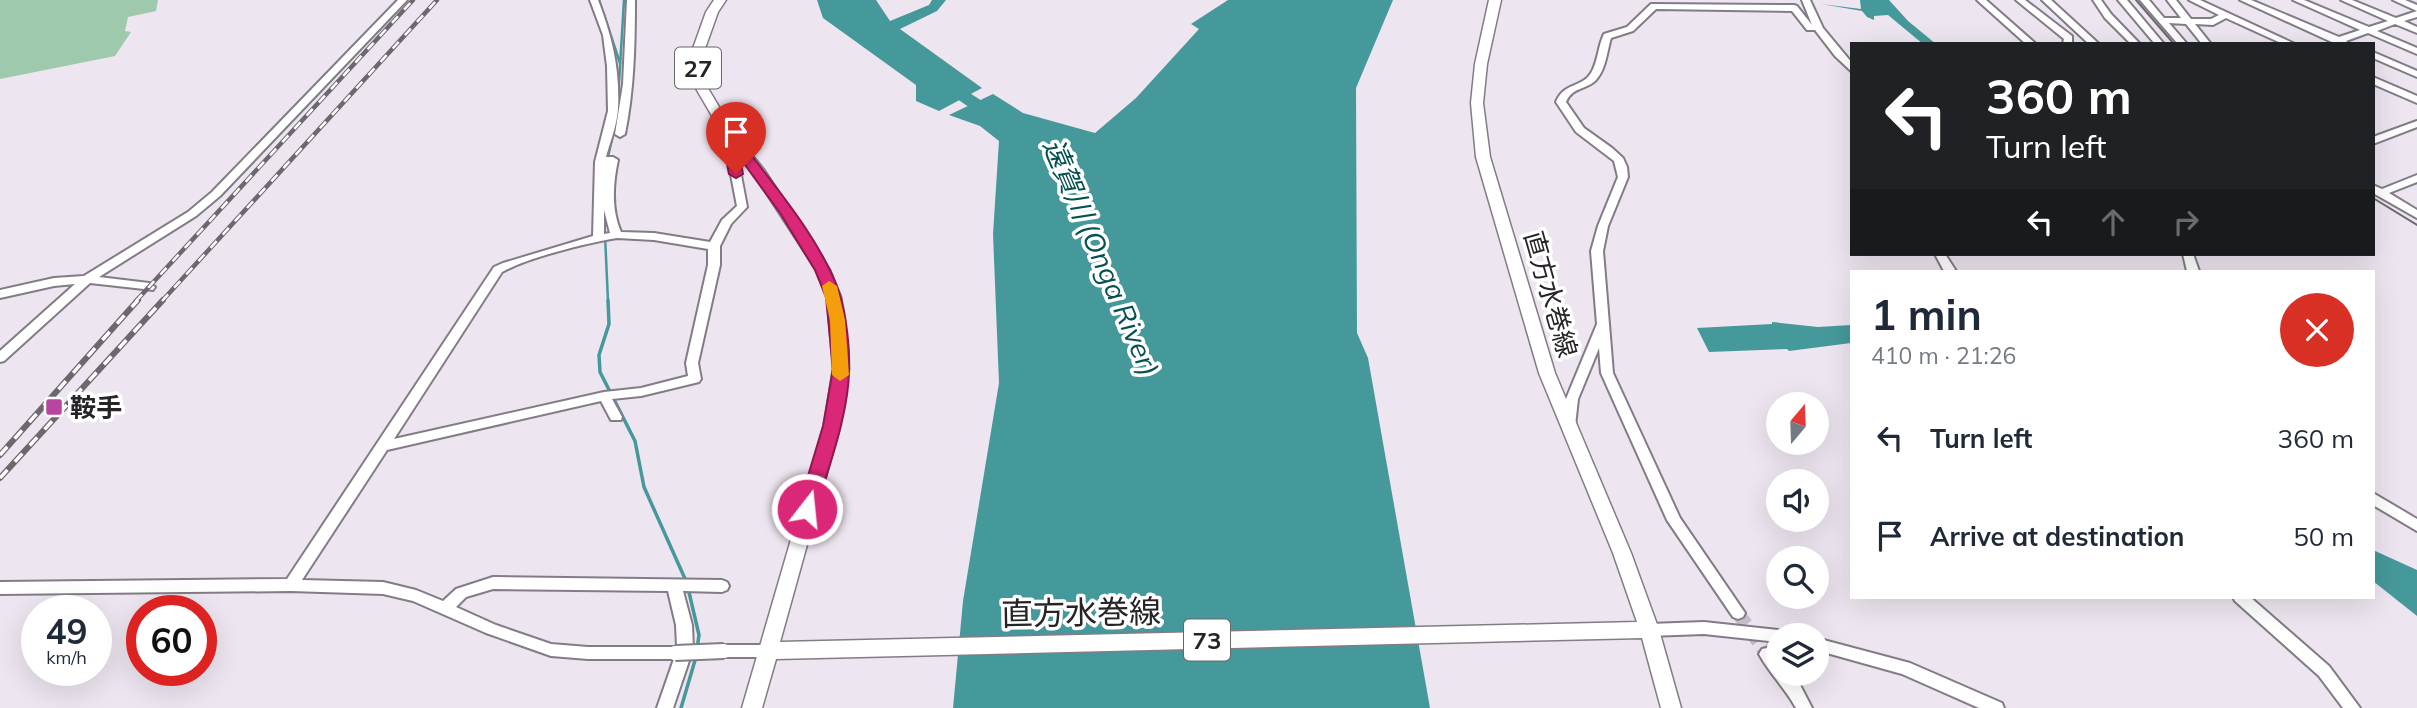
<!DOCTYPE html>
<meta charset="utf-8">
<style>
body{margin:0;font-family:Mulish,"Noto Sans JP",sans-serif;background:#f6f6f7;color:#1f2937;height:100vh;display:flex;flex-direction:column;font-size:26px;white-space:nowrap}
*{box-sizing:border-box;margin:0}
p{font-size:23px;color:#747a83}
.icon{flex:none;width:38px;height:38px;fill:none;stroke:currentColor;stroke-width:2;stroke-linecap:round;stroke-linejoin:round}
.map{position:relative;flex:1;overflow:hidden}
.side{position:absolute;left:1850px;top:270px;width:525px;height:329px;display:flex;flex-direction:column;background:#fff;border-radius:0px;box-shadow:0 7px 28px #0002}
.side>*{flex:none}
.hud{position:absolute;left:1850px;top:42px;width:525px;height:214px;border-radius:0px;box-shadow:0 7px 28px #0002;background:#202124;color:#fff;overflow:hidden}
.needle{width:46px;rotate:19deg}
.fabs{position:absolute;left:1766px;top:392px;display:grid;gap:14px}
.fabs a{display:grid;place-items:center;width:63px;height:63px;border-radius:50%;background:#fff;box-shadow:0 7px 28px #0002;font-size:35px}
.speed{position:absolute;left:21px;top:595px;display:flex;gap:14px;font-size:35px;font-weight:700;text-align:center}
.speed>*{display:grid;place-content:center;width:91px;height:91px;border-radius:50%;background:#fff;box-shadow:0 7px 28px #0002;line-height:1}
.speed small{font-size:18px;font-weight:400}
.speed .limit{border:10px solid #d22;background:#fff;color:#111}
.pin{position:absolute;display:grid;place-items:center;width:60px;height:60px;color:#fff;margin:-72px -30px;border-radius:50% 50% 50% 0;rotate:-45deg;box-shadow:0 0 7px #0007}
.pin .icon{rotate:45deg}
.me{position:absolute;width:77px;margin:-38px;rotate:16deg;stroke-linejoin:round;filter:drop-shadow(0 0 5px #0008)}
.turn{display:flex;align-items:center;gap:24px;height:147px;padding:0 21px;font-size:32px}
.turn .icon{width:91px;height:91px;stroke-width:2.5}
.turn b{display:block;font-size:49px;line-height:60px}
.lanes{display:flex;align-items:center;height:66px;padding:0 21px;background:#0003;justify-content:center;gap:35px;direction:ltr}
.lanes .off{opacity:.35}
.round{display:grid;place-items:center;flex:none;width:74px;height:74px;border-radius:37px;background:#f6f6f7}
.head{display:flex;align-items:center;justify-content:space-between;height:119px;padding:0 21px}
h1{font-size:42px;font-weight:700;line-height:52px}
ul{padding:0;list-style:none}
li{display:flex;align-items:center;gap:21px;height:98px;padding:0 21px}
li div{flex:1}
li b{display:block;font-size:26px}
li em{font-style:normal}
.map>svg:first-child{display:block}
.green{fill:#9fc9ad}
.water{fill:#46999a}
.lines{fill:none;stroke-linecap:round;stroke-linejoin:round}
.stream-far1{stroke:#46999a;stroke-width:2.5}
.stream{stroke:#46999a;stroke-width:3.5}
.river{fill:#46999a;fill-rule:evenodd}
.minor-tunnel{stroke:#c5bec8;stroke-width:14;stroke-dasharray:14 7;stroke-linecap:butt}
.minor-casing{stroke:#837c86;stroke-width:4}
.major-casing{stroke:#837c86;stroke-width:3}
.minor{fill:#fff;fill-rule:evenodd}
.major{fill:#fff;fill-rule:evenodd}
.tram{stroke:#6c686e;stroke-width:2}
.rail-far1-casing{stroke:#6c686e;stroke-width:4.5}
.rail-casing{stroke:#6c686e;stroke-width:6}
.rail-far1{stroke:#fff;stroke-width:2.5;stroke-dasharray:9;stroke-linecap:butt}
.rail{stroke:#fff;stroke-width:3.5;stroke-dasharray:11;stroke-linecap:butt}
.minor-bridge-casing{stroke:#837c86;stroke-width:18;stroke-linecap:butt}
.minor-bridge{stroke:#fff;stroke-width:14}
.route{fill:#db2777;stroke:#8e194d;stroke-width:2}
.slow{fill:#f59e0b}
.poi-dot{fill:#b846a1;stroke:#fff;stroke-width:2.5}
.labels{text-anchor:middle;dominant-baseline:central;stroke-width:7;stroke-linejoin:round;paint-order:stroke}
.shield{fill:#fff;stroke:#686668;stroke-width:2}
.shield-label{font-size:24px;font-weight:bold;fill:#272428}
.street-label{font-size:26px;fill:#272428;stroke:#fff}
.poi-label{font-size:26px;font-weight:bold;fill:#272428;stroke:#fff;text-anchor:start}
.water-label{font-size:28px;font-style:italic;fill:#045152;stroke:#fff}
.near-street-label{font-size:32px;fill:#272428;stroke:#fff}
</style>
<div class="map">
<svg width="2417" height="708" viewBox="0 0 2417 708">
<rect width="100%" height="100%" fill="#ede5f0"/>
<path class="green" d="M0,0H158L156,11L128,17L125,31L131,32L115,56L0,79Z"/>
<g class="water">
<path d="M817,0H876L890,21L929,5L932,0H946L937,11L900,29L982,88L939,111L916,101V85L823,18Z"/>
<path d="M1228,0H1393L1356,88L1357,333L1368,358L1430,708H953L963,601L999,383L993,234L999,141L980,126L949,115L993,94L1023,113L1095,133L1136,98L1199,29L1191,24Z"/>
<path d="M1860,0H1889L1908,21L1936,44H1923L1888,15L1874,16V20L1867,17L1862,11L1821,4L1861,9Z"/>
<path d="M1772,322L1818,327L1851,325V343L1789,351L1787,349L1709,352L1697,328L1772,324Z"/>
<path d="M2373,550L2417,570V616L2373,581Z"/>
</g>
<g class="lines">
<g class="stream-far1">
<path d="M599,0L620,63"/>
<path d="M607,161L617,117L624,0"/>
<path d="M604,213L608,301"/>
</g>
<g class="stream">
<path d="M608,300L609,324L599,355L600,372L635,441L644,487L686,581"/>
<path d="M688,588L699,635L697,649"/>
<path d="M681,708L696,657"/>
</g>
<path class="river" d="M940,74L1004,115L1007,119L1004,123H992L934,83L931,79Z"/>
<path class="minor-tunnel" d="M1738,613L1767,654"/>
<defs>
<g id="minor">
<path d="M398,0H407L220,196L196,216L99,277L149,283L155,287L153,290L90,283L4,361L0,362V351L75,284L54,286L0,298V290L54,278L84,276L188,212L212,192Z"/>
<path d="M590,0H598C612,36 620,69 618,109C617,125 610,142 606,157H613L618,160C613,183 611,209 621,232L654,233L710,242L722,220L737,206L723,133L728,130L733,133L747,207L731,224L720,246V265L698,363L701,379L699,382L641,396L612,399L622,417L621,420H611L601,401L387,450L302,580L383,582L416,590L443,601L456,589L493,577L722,580L727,582L729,586L727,590L722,592L683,591L692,625L693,649L673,708H657L674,659H588L551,656L486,633L413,601L383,594L291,591L0,594V582L287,579L494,267L503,263L593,236L595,162L608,111L607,66L603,35ZM604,210L610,233L604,234ZM617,238L654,240L708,249V265L686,363L688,376L641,388L604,392L394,439L502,272C529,257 587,243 617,238ZM493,589L668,591L676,625L677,647H588L551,644L496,625L456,607L466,597Z"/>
<path d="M627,0H635C635,45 634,90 625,134L620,137L615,134L623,84Z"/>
<path d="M1802,0H1810L1823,28L1852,63V72L1835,56L1815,30H1807L1792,11L1656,9L1633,31L1611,38C1607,51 1606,69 1596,80C1586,90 1572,87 1566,102L1584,128L1612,148L1623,158L1627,167L1628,177L1608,226L1603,251L1613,373L1680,518L1745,613L1743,617L1738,619L1733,617L1667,520L1601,373L1599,348L1578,399L1575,426L1574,429H1564L1563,426L1566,399L1597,324L1591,251L1598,226L1618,177L1614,161L1576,132L1556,102C1564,82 1582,88 1591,73C1598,62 1598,46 1604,34L1627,27L1651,4L1794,5L1797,6L1812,25Z"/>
<path d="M1977,0H1986L2036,44H2026Z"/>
<path d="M2016,0H2025L2072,36V44H2063L2064,39Z"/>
<path d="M2042,0H2051L2099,44H2089Z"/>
<path d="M2093,0H2101L2111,14L2140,44H2131L2105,18Z"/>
<path d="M2118,0H2127L2164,44H2155Z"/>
<path d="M2140,0H2149L2164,18H2181L2167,0H2176L2191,19H2211L2219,15L2189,0H2200L2295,44H2283L2226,18L2213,25L2195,24L2211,44H2202L2186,24L2169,23L2187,44H2178Z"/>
<path d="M2240,0H2251L2339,37L2360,30L2293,0H2304L2369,27L2388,21L2341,0H2352L2396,18L2417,11V17L2404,21L2417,27V33L2395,24L2377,31L2417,48V54L2368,33L2346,41L2350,44L2334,43Z"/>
<path d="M2393,0H2405L2417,5V11Z"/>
<path d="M2373,52L2417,71V77L2373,58Z"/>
<path d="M2373,77L2417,96V103L2373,84Z"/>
<path d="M2417,121V127L2373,144V137Z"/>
<path d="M2417,175V182L2389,193L2417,210V218L2373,193V185L2382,189Z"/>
<path d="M1935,254H1945L1956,271H1944Z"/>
<path d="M2183,254H2193L2199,271H2187Z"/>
<path d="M2373,493L2417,519V531L2373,505Z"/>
<path d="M2233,597H2250L2329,666L2360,708H2343L2319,676L2235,601Z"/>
<path d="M1704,622L1778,630L1783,632L1785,635H1778V642L1704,634L1649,636L1644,634L1641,630L1644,626L1649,624Z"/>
<path d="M1816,638L1910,663L2002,703L2004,708H1979L1902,674L1816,650Z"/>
<path d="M724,645H767L772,646L775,651L772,656L767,657H724L719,656L716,651L719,646Z"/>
<path d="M1767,648C1779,652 1778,663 1778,674H1790L1799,683L1812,708H1796C1785,688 1770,674 1759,654L1762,649Z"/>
</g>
<path id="major" d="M714,0H726L718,12L703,54L706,85L734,132L765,171L830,270L841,297L849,369L840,426L780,642L1637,622L1613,553L1539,373L1476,157L1471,103L1475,64L1489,0H1501L1487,64L1483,103L1490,157L1555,373L1631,553L1659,630L1681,708H1661L1642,638L776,659L762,708H742L824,426L833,369L827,297L816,270L755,176L722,133L694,85L691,54L706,12Z"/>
</defs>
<use href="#minor" class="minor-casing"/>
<use href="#major" class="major-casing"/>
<use href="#minor" class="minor"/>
<use href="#major" class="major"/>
<g class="tram">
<path d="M2136,0L2174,44"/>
<path d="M2373,198L2417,225"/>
</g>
<defs>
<g id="rail-far1">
<path d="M136,301L413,0"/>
<path d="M162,301L437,0"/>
</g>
<g id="rail">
<path d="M0,455L138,300"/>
<path d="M0,478L163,300"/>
</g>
</defs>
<use href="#rail-far1" class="rail-far1-casing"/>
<use href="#rail" class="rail-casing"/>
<use href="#rail-far1" class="rail-far1"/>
<use href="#rail" class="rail"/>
<defs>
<path id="minor-bridge" d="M675,653L724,651"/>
</defs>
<use href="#minor-bridge" class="minor-bridge-casing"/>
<use href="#minor-bridge" class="minor-bridge"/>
</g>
<path class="route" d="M728,129L732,130C768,178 822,239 840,295C846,313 850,350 849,369C849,413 829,466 816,509L814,514H801L798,509L823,426L833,369L826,297L815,270L780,213L740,158L743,174L736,178L729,174L721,133Z"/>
<path class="slow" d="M829,281L837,286L845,320L849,375L840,381L832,375L830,320L822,286Z"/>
<rect class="poi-dot" x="45" y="398" width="18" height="18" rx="3.5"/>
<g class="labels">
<g class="shield">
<rect x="675" y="47.5" width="46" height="41" rx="5"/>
<rect x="1184" y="619.5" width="46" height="41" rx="5"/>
</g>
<g class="shield-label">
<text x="698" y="68">27</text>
<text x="1207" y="640">73</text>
</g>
<g class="street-label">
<text transform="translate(1551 294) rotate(74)">直方水巻線</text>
</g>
<g class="poi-label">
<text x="70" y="407">鞍手</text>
</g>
<g class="water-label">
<text transform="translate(1102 257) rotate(67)">遠賀川 (Onga River)</text>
</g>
<g class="near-street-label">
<text transform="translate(1081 612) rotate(-1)">直方水巻線</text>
</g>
</g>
</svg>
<div class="fabs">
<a><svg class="needle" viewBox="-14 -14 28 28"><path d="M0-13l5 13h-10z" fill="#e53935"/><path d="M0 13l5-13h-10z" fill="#747a83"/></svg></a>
<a><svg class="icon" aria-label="sound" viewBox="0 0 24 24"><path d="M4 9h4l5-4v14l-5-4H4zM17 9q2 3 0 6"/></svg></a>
<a><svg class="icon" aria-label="search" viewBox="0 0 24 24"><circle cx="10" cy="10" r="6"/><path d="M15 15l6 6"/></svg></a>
<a><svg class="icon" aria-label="layers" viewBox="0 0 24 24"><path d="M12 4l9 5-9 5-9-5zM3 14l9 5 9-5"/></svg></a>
</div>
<div class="speed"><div>49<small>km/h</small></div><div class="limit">60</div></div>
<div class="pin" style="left:736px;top:174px;background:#d93025"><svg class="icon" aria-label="arrive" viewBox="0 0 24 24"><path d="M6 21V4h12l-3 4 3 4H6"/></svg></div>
<svg class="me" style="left:807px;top:509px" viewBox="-20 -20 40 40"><circle r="17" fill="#db2777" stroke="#fff" stroke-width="3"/><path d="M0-11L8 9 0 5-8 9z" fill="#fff"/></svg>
<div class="hud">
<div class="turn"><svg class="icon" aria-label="left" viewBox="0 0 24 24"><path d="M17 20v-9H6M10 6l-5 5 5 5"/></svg><div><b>360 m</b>Turn left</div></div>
<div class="lanes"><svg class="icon" aria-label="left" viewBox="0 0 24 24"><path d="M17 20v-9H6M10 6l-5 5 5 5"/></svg><svg class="icon off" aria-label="ahead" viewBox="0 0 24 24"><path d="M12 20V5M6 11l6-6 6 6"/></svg><svg class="icon off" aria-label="right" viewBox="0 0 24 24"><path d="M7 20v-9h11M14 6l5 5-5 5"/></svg></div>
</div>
<section class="side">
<div class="head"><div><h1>1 min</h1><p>410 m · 21:26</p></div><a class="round" style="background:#d93025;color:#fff"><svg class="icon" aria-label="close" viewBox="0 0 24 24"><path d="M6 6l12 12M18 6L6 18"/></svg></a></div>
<ul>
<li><svg class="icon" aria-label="left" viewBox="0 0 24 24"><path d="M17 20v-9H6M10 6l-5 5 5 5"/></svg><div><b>Turn left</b></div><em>360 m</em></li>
<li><svg class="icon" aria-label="arrive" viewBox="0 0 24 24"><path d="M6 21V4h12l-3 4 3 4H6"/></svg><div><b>Arrive at destination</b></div><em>50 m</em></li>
</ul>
</section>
</div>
